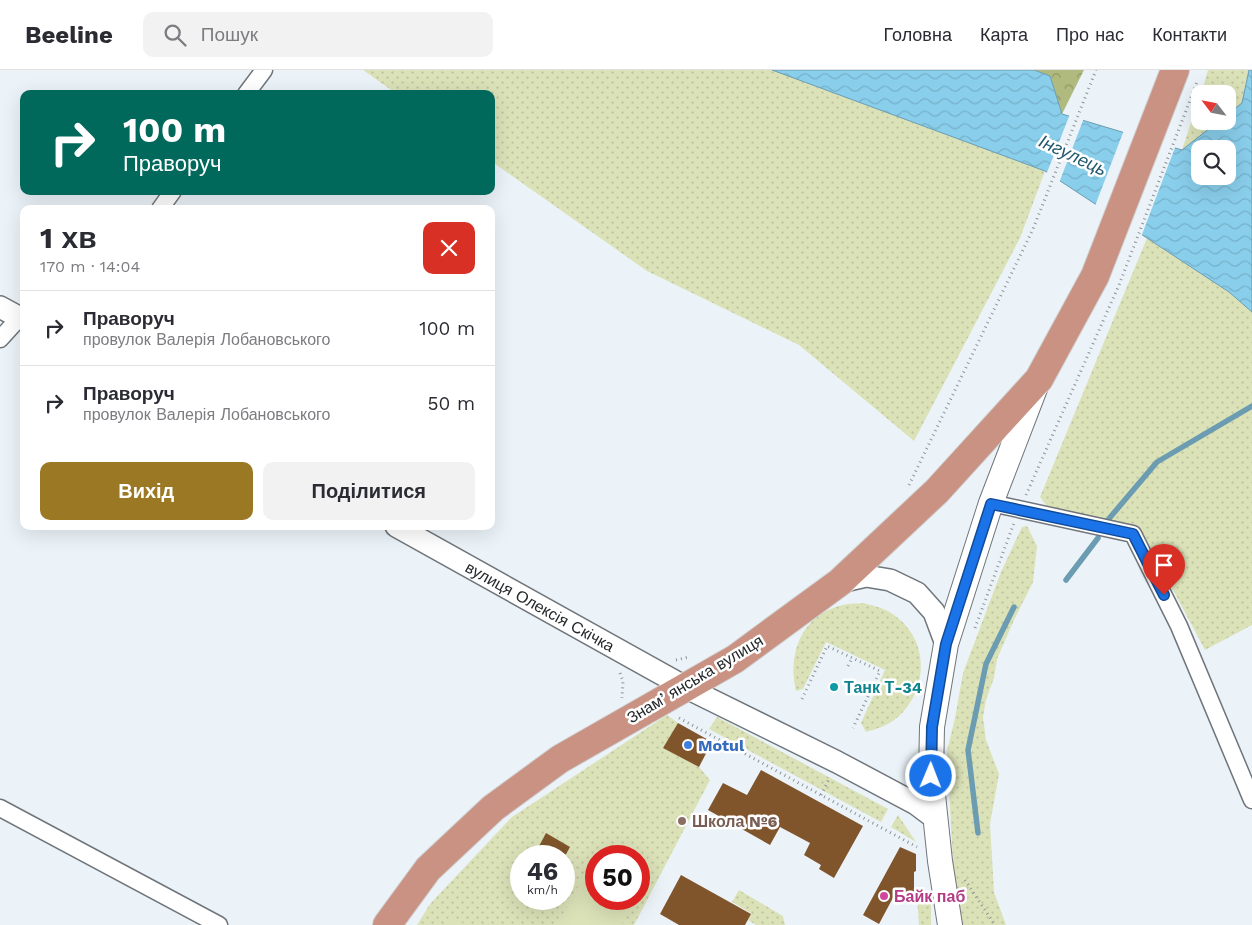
<!DOCTYPE html>
<html lang="uk">
<meta charset="utf-8">
<style>
body{margin:0;font-family:"Work Sans",sans-serif;background:#f2f2f3;color:#2b2b33;height:100vh;display:flex;flex-direction:column;font-size:19px;white-space:nowrap}
*{box-sizing:border-box;margin:0}
p{font-size:16px;color:#7c7c81}
.icon{flex:none;width:28px;height:28px;fill:none;stroke:currentColor;stroke-width:2;stroke-linecap:round;stroke-linejoin:round}
.map{position:relative;flex:1;overflow:hidden}
.details{position:absolute;left:20px;top:135px;width:475px;height:325px;display:flex;flex-direction:column;background:#fff;border-radius:10px;box-shadow:0 5px 20px #0002}
.details>*{flex:none}
.banner{position:absolute;left:20px;top:20px;width:475px;height:105px;border-radius:10px;box-shadow:0 5px 20px #0002;background:#00695c;color:#fff;overflow:hidden}
.needle{width:32px;rotate:302deg}
.fabs{position:absolute;left:1191px;top:15px;display:grid;gap:10px}
.fabs a{display:grid;place-items:center;width:45px;height:45px;border-radius:10px;background:#fff;box-shadow:0 5px 20px #0002;font-size:25px}
.speed{position:absolute;left:510px;top:775px;display:flex;gap:10px;font-size:25px;font-weight:700;text-align:center}
.speed>*{display:grid;place-content:center;width:65px;height:65px;border-radius:50%;background:#fff;box-shadow:0 5px 20px #0002;line-height:1}
.speed small{font-size:12px;font-weight:400}
.speed .limit{border:8px solid #d22;background:#fff;color:#111}
.pin{position:absolute;display:grid;place-items:center;width:42px;height:42px;color:#fff;margin:-51px -21px;border-radius:50% 50% 50% 0;rotate:-45deg;box-shadow:0 0 5px #0007}
.pin .icon{rotate:45deg}
.me{position:absolute;width:55px;margin:-28px;rotate:1deg;stroke-linejoin:round;filter:drop-shadow(0 0 4px #0008)}
.turn{display:flex;align-items:center;gap:18px;height:105px;padding:0 20px;font-size:22px}
.turn .icon{width:65px;height:65px;stroke-width:2.5}
.turn b{display:block;font-size:35px;line-height:42px}
.round{display:grid;place-items:center;flex:none;width:52px;height:52px;border-radius:10px;background:#f2f2f3}
.headline{display:flex;align-items:center;justify-content:space-between;height:85px;padding:0 20px}
h1{font-size:30px;font-weight:700;line-height:38px}
.button{display:flex;gap:10px;margin-top:auto;padding:10px 20px}
.button a{flex:1;height:58px;border-radius:10px;background:#9b7924;color:#fff;font-size:20px;font-weight:700;line-height:58px;text-align:center}
.button a+a{background:#f2f2f3;color:#2b2b33}
ul{padding:0;list-style:none}
li{display:flex;align-items:center;gap:15px;height:75px;padding:0 20px;border-top:1px solid #e1e1e2}
li div{flex:1}
li b{display:block;font-size:19px}
li em{font-style:normal}
header{display:flex;align-items:center;gap:30px;box-sizing:border-box;height:70px;padding:0 25px;background:#fff;border-bottom:1px solid #e1e1e2}
header strong{font-size:24px}
nav{display:flex;gap:28px;margin-inline-start:auto;font-size:18px}
.search{width:350px;height:45px;background:#f2f2f3;display:flex;align-items:center;gap:12px;box-sizing:border-box;padding:0 18px;border-radius:10px;color:#7c7c81;font-size:19px}
.map>svg:first-child{display:block}
.grass{fill:url(#grass-dots);fill-rule:evenodd}
.forest{fill:url(#forest-crowns)}
.pitch{fill:#dbe2b8}
.water{fill:url(#water-waves);stroke:#6b9cb1;fill-rule:evenodd}
.pier{fill:#ebf3f9}
.lines{fill:none;stroke-linecap:round;stroke-linejoin:round}
.stream{stroke:#6b9cb1;stroke-width:5.5}
.building{fill:#80552b}
.minor-casing{stroke:#6f757b;stroke-width:19}
.tertiary-casing{stroke:#6f757b;stroke-width:24}
.secondary-casing{stroke:#6f757b;stroke-width:26}
.trunk-casing{stroke:#cfcfd0;stroke-width:30}
.path{stroke:#8e9498;stroke-width:3;stroke-dasharray:1 4;stroke-linecap:butt}
.minor{stroke:#fff;stroke-width:16}
.tertiary{stroke:#fff;stroke-width:21}
.secondary{stroke:#fff;stroke-width:24}
.trunk{stroke:#ca9282;stroke-width:28}
.route-casing{stroke:#114b97;stroke-width:12}
.route{stroke:#1a73e8;stroke-width:9}
.culture-dot{fill:#0f9aa8;stroke:#fff;stroke-width:2}
.shop-dot{fill:#3f7fe0;stroke:#fff;stroke-width:2}
.education-dot{fill:#8d6e63;stroke:#fff;stroke-width:2}
.hotel-dot{fill:#d1479c;stroke:#fff;stroke-width:2}
.labels{text-anchor:middle;dominant-baseline:central;stroke-width:5;stroke-linejoin:round;paint-order:stroke}
.street-label{font-size:16px;fill:#242729;stroke:#fff}
.culture-label{font-size:16px;font-weight:bold;fill:#0d838f;stroke:#fff;text-anchor:start}
.shop-label{font-size:16px;font-weight:bold;fill:#366cbe;stroke:#fff;text-anchor:start}
.education-label{font-size:16px;font-weight:bold;fill:#785e54;stroke:#fff;text-anchor:start}
.hotel-label{font-size:16px;font-weight:bold;fill:#b23c85;stroke:#fff;text-anchor:start}
.water-label{font-size:18px;font-style:italic;fill:#22596e;stroke:#fff}
</style>
<header>
<strong>Beeline</strong>
<div class="search"><svg class="icon" aria-label="search" viewBox="0 0 24 24"><circle cx="10" cy="10" r="6"/><path d="M15 15l6 6"/></svg>Пошук</div>
<nav><a>Головна</a><a>Карта</a><a>Про нас</a><a>Контакти</a></nav>
</header>
<div class="map">
<svg width="1252" height="855" viewBox="0 0 1252 855">
<defs>
<pattern id="grass-dots" width="8" height="8" patternUnits="userSpaceOnUse" patternTransform="scale(1.25)"><rect width="8" height="8" fill="#dbe2b8"/><path d="M2 2h.1M6 6h.1" fill="none" stroke="#bcc29e" stroke-width="1.8" stroke-linecap="round"/></pattern>
<pattern id="forest-crowns" width="20" height="18" patternUnits="userSpaceOnUse" patternTransform="scale(1.25)"><rect width="20" height="18" fill="#b0ba7e"/><path d="M2 6a3 3 0 1 1 6 0M12 15a3 3 0 1 1 6 0" fill="none" stroke="#8f9767"/></pattern>
<pattern id="water-waves" width="16" height="10" patternUnits="userSpaceOnUse" patternTransform="scale(1.25)"><rect width="16" height="10" fill="#89ceeb"/><path d="M0 5q4-4 8 0t8 0" fill="none" stroke="#76b1ca"/></pattern>
</defs>
<rect width="100%" height="100%" fill="#ebf3f9"/>
<g class="grass">
<path d="M363,0H772L1045,101L1020,168L914,371L799,275L647,201L491,91V24H397Z"/>
<path d="M1208,0H1249L1242,33L1228,44V24H1201Z"/>
<path d="M1200,25V51H1219L1182,80Z"/>
<path d="M1147,168L1229,222L1252,242V555L1205,580L1139,456L1048,438L1040,427Z"/>
<path d="M1027,456L1037,476L1033,512L1014,550L997,589L994,608L986,630L983,647L986,670L999,704L990,754L994,822L1006,855H963L953,794L947,681L955,648L963,603L1001,502L1022,457Z"/>
<path d="M863,533C875,536 888,539 898,548C930,574 927,621 898,647C889,655 877,659 866,662L861,653L885,600L826,572L803,619L796,621C787,583 802,544 843,535C849,533 856,534 863,533Z"/>
<path d="M667,645L678,653L664,678L699,697L710,710L634,855H417L430,834L512,747ZM521,786H564V829H521ZM596,786H639V829H596Z"/>
<path d="M717,647L888,739L881,752L709,659Z"/>
<path d="M898,745L916,772L891,757Z"/>
<path d="M739,820L783,846L785,855H756L748,850L751,843L732,832Z"/>
<path d="M917,827L931,830V855H919Z"/>
</g>
<path class="forest" d="M1034,0H1084L1062,44L1050,6Z"/>
<g class="pitch">
<path d="M598,781L608,786H596V829H637L622,855H557Z"/>
<path d="M639,802L648,807L639,825Z"/>
<path d="M450,845L466,855H444Z"/>
</g>
<path class="water" d="M772,0H1034L1050,6L1062,44L1182,80L1219,51H1228V44L1242,33L1249,0H1252V242L1229,222L1045,101ZM1200,79H1228V106H1200Z"/>
<g class="pier">
<path d="M1070,44L1084,48L1059,113L1046,105Z"/>
<path d="M1124,60L1176,75L1141,167L1095,136Z"/>
</g>
<g class="lines">
<g class="stream">
<path d="M1107,451L1157,392L1252,336"/>
<path d="M1066,510L1098,468"/>
<path d="M978,763L968,680L986,594L1014,537"/>
</g>
</g>
<g class="building">
<path d="M678,653L712,672L699,697L663,678Z"/>
<path d="M761,700L863,756L834,808L819,799L821,795L804,785L810,773L780,757L770,775L708,740L723,713L747,725Z"/>
<path d="M546,763L570,777L565,786H548L537,780Z"/>
<path d="M900,777L916,784V801L914,802V832H904L895,824L879,854L863,845Z"/>
<path d="M681,805L751,844L745,855H679L660,844Z"/>
</g>
<g class="lines">
<defs>
<g id="minor">
<path d="M246,24L264,0"/>
<path d="M160,139L173,121"/>
<path d="M0,269L20,247L24,248"/>
<path d="M991,433L1133,464L1179,556L1252,730"/>
<path d="M0,738L219,855"/>
</g>
<g id="tertiary">
<path d="M0,237L24,250"/>
<path id="s1" d="M396,456L685,617L837,692L916,734L936,749"/>
<path d="M840,512L866,506L890,510L917,523L934,542L946,574"/>
</g>
<path id="secondary" d="M950,855L940,791L931,706L932,657L946,574L991,433L1036,316"/>
<path id="trunk" d="M387,855L428,799L493,738L560,689L735,589L840,512L937,421L1039,309L1095,206L1175,0"/>
</defs>
<use href="#minor" class="minor-casing"/>
<use href="#tertiary" class="tertiary-casing"/>
<use href="#secondary" class="secondary-casing"/>
<use href="#trunk" class="trunk-casing"/>
<g class="path">
<path d="M909,415L1033,159L1096,0"/>
<path d="M1026,425L1119,215L1197,12"/>
<path d="M975,558L1014,453"/>
<path d="M676,590L689,587"/>
<path d="M848,596L852,588"/>
<path d="M620,603L623,611L622,628"/>
<path d="M802,629L827,576L880,601L853,658"/>
<path d="M679,648L917,777"/>
<path d="M821,725L829,709"/>
<path d="M965,810L995,855"/>
</g>
<use href="#minor" class="minor"/>
<use href="#tertiary" class="tertiary"/>
<use href="#secondary" class="secondary"/>
<use href="#trunk" class="trunk"/>
</g>
<g class="lines">
<defs>
<path id="route" d="M931,706L932,657L946,574L991,434L1133,464L1164,525"/>
</defs>
<use href="#route" class="route-casing"/>
<use href="#route" class="route"/>
</g>
<circle class="culture-dot" cx="834" cy="617" r="5"/>
<circle class="shop-dot" cx="688" cy="675" r="5"/>
<circle class="education-dot" cx="682" cy="751" r="5"/>
<circle class="hotel-dot" cx="884" cy="826" r="5"/>
<g class="labels">
<g class="street-label">
<text stroke="none"><textPath href="#s1" startOffset="165">вулиця Олексія Скічка</textPath></text>
<text transform="translate(695 609) rotate(-31)">Знамʼянська вулиця</text>
</g>
<g class="culture-label">
<text x="844" y="617">Танк Т-34</text>
</g>
<g class="shop-label">
<text x="698" y="675">Motul</text>
</g>
<g class="education-label">
<text x="692" y="751">Школа №6</text>
</g>
<g class="hotel-label">
<text x="894" y="826">Байк паб</text>
</g>
<g class="water-label">
<text transform="translate(1073 85) rotate(25)">Інгулець</text>
</g>
</g>
</svg>
<div class="fabs">
<a><svg class="needle" viewBox="-14 -14 28 28"><path d="M0-13l5 13h-10z" fill="#e53935"/><path d="M0 13l5-13h-10z" fill="#7c7c81"/></svg></a>
<a><svg class="icon" aria-label="search" viewBox="0 0 24 24"><circle cx="10" cy="10" r="6"/><path d="M15 15l6 6"/></svg></a>
</div>
<div class="speed"><div>46<small>km/h</small></div><div class="limit">50</div></div>
<div class="pin" style="left:1164px;top:525px;background:#d93025"><svg class="icon" aria-label="arrive" viewBox="0 0 24 24"><path d="M6 21V4h12l-3 4 3 4H6"/></svg></div>
<svg class="me" style="left:931px;top:706px" viewBox="-20 -20 40 40"><circle r="17" fill="#1a73e8" stroke="#fff" stroke-width="3"/><path d="M0-11L8 9 0 5-8 9z" fill="#fff"/></svg>
<div class="banner">
<div class="turn"><svg class="icon" aria-label="right" viewBox="0 0 24 24"><path d="M7 20v-9h11M14 6l5 5-5 5"/></svg><div><b>100 m</b>Праворуч</div></div>
</div>
<section class="details">
<div class="headline"><div><h1>1 хв</h1><p>170 m · 14:04</p></div><a class="round" style="background:#d93025;color:#fff"><svg class="icon" aria-label="close" viewBox="0 0 24 24"><path d="M6 6l12 12M18 6L6 18"/></svg></a></div>
<ul>
<li><svg class="icon" aria-label="right" viewBox="0 0 24 24"><path d="M7 20v-9h11M14 6l5 5-5 5"/></svg><div><b>Праворуч</b><p>провулок Валерія Лобановського</p></div><em>100 m</em></li>
<li><svg class="icon" aria-label="right" viewBox="0 0 24 24"><path d="M7 20v-9h11M14 6l5 5-5 5"/></svg><div><b>Праворуч</b><p>провулок Валерія Лобановського</p></div><em>50 m</em></li>
</ul>
<div class="button"><a>Вихід</a><a>Поділитися</a></div>
</section>
</div>
